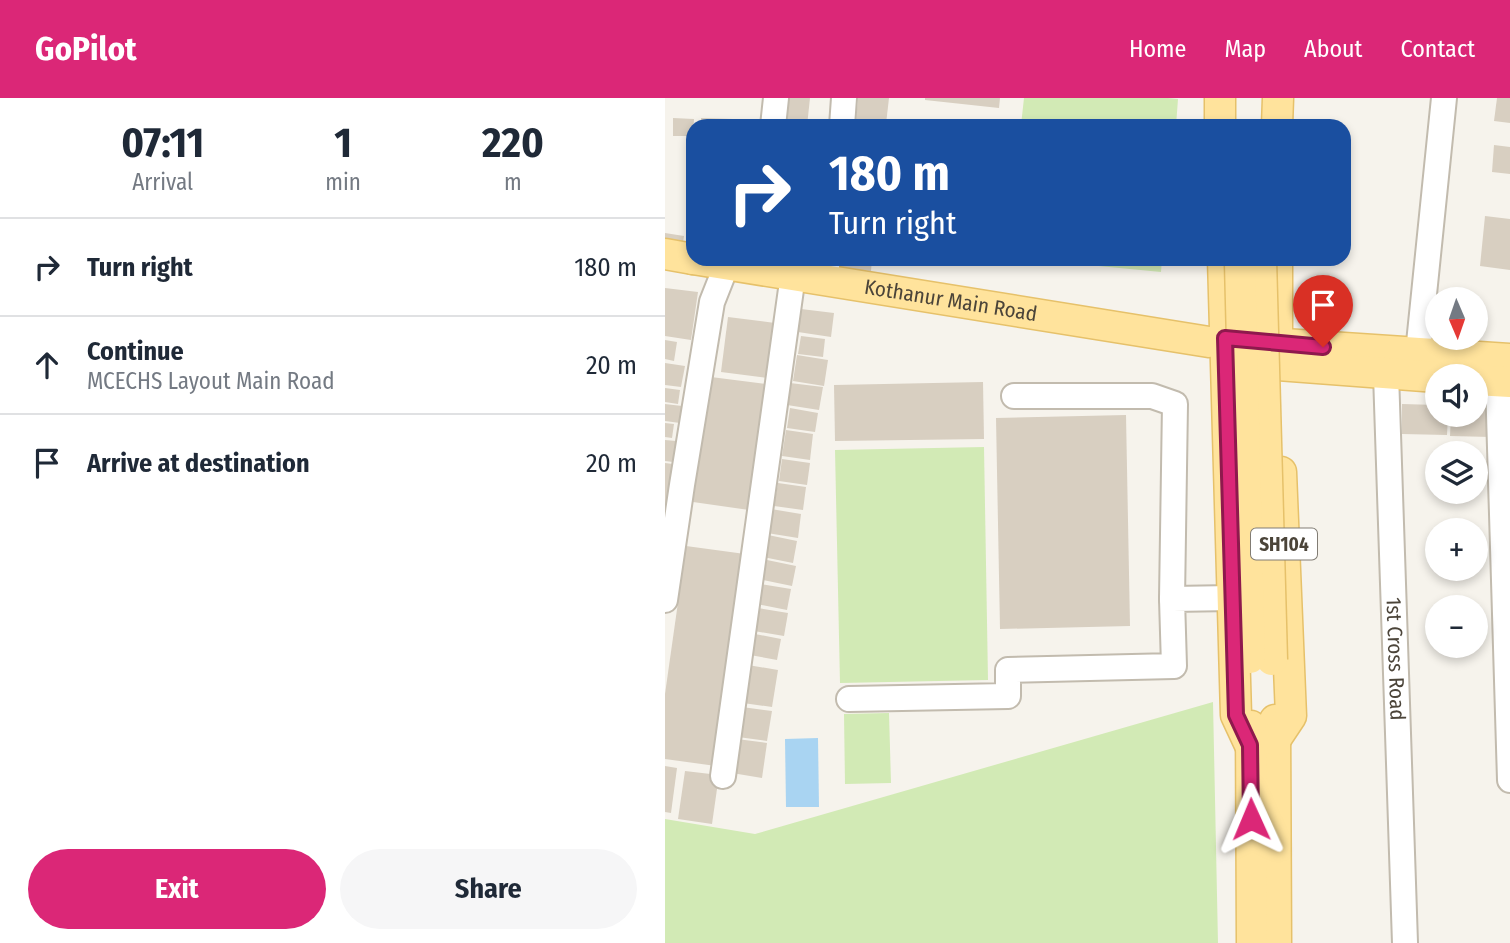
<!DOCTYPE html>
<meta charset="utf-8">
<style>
body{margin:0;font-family:"Fira Sans Condensed",sans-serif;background:#f6f6f7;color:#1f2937;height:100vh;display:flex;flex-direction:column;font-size:26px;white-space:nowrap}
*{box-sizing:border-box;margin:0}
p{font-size:23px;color:#747a83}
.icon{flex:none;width:38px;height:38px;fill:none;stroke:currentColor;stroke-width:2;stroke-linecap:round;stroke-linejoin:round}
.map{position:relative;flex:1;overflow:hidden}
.panel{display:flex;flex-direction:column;background:#fff;width:665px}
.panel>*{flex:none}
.guide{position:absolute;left:21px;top:21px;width:665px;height:147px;border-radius:21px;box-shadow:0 4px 10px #0003;background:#1a4fa0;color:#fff;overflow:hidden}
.needle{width:46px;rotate:178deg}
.fabs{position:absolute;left:760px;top:189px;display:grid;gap:14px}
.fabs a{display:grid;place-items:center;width:63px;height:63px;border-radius:50%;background:#fff;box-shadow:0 4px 10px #0003;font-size:35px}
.pin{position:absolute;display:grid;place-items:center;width:60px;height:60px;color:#fff;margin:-72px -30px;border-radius:50% 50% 50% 0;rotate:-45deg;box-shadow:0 0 7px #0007}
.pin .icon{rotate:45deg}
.me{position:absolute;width:77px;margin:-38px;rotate:359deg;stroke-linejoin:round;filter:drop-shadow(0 0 5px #0008)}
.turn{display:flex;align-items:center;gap:24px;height:147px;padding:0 28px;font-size:32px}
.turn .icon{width:91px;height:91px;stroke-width:2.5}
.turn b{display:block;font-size:49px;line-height:60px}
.eta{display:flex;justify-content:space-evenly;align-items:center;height:119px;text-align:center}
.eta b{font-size:42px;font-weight:700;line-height:49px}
.button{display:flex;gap:14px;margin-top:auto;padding:14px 28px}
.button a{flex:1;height:80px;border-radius:42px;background:#db2777;color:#fff;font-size:28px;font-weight:700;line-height:80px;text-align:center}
.button a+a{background:#f6f6f7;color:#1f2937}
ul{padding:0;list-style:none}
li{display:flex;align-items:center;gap:21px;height:98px;padding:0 28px;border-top:2px solid #e0e1e3}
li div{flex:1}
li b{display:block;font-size:26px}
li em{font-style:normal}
header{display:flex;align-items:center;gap:42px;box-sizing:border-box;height:98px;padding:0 35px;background:#db2777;color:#fff}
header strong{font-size:33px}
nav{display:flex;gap:38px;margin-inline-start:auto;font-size:24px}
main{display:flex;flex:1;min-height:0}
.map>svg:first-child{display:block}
.green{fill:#d2eab5}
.water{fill:#a9d4f2}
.building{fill:#d8cfc1}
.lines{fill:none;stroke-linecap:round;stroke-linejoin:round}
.minor-casing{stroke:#c2bbae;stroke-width:28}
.major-casing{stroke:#e6c16a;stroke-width:33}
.minor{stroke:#fff;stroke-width:24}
.major{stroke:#ffe39c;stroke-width:30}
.major-bridge-casing{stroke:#e6c16a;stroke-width:33;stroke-linecap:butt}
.major-bridge{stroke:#ffe39c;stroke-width:30}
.route-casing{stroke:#8e194d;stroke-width:18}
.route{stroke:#db2777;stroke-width:12}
.labels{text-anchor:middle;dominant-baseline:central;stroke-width:7;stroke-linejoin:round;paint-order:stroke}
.shield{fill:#fff;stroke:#817c74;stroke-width:2}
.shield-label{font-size:19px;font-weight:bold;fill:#4b4439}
.street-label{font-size:21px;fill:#4b4439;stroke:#fff}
</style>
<header>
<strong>GoPilot</strong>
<nav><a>Home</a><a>Map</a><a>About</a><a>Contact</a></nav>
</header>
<main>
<section class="panel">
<div class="eta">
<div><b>07:11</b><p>Arrival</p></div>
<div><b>1</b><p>min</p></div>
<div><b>220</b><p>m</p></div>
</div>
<ul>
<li><svg class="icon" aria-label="right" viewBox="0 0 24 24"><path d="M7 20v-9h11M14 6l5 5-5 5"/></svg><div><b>Turn right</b></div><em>180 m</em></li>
<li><svg class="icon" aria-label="ahead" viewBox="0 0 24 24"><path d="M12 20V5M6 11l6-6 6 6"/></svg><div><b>Continue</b><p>MCECHS Layout Main Road</p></div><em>20 m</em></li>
<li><svg class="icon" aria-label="arrive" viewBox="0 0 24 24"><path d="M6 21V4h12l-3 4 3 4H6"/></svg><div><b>Arrive at destination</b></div><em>20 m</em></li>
</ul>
<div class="button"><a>Exit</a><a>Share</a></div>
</section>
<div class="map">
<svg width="845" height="845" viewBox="0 0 845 845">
<rect width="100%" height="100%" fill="#f6f3ec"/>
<g class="green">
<path d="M359,0H503L513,1L511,28H285L286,21L356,27Z"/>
<path d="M361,161H497L496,174Z"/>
<path d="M319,349L323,582L175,585L170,352Z"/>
<path d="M548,604L553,845H0V721L90,736Z"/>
<path d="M224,615L226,685L180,686L179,616Z"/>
</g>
<path class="water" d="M153,640L154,709H121L120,641Z"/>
<g class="building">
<path d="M120,0H145L142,28L117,25Z"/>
<path d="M193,0H224L221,26L191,23Z"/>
<path d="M260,0H335L334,10L260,2Z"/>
<path d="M832,0H845V25L829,23Z"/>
<path d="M8,20L29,21L28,38H8Z"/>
<path d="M36,20L68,21L67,28H36Z"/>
<path d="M829,47L845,49V76L827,74Z"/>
<path d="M820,118L845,121V172L815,168Z"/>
<path d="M0,135L19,138L17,151L0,149Z"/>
<path d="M175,161H207L206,173L174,170Z"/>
<path d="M223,161H253L252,166L223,163Z"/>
<path d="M0,190L33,194L26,242L0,238Z"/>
<path d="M136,211L169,215L166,239L133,234Z"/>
<path d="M63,219L110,225L102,280L56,274Z"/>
<path d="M136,238L160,241L158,259L133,256Z"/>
<path d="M0,242L12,244L9,263L0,261Z"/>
<path d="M132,257L163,262L159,288L128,283Z"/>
<path d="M0,265L20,268L16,289L0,287Z"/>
<path d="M46,279L102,286L84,412L28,404Z"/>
<path d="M318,284L319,341L170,343L169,287Z"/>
<path d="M125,285L158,289L154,312L122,307Z"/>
<path d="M0,290L15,292L13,306L0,304Z"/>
<path d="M0,306L17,308L15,325L0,323Z"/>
<path d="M737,306L772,307V317H783L782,337L737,336Z"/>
<path d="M810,307H826V339L785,338L786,317H810Z"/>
<path d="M125,310L153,315L150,334L122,330Z"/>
<path d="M461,317L465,528L335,531L331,320Z"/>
<path d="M0,325L9,326L7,340L0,339Z"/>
<path d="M121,332L148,336L145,362L117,358Z"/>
<path d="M0,342L11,343L8,364L0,363Z"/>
<path d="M117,361L145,365L142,387L114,383Z"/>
<path d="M0,365L8,366L2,410H0Z"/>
<path d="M113,385L141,389L138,412L109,408Z"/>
<path d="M106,411L136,416L133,440L102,435Z"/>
<path d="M103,437L132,443L128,465L98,459Z"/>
<path d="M21,448L80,456L51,668L0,661V596Z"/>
<path d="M102,462L131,468L127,488L98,482Z"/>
<path d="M96,486L126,491L122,512L92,506Z"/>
<path d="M93,510L123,515L119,538L89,533Z"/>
<path d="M90,536L116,541L112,562L85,557Z"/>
<path d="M83,567L113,572L107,609L78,605Z"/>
<path d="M77,609L107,613L102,643L73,639Z"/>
<path d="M72,641L102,645L97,680L67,675Z"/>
<path d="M0,668L12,670L6,715L0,714Z"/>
<path d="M20,673L54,677L47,726L13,721Z"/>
</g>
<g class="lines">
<defs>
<g id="minor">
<path d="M108,28L111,0"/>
<path d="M177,28L179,0"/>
<path d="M160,182L163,161"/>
<path d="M753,255L779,0"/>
<path id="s1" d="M721,276L740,845"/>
<path d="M833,283L845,682"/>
<path d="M349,298H487L510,306L507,501"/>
<path d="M0,502L17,387L47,204L62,166"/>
<path d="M184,601L343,598V572L509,568L507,501L567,500"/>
<path d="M58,678L128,177"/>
</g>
<g id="major">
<path d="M555,0V28"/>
<path d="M612,28L613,0"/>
<path d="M0,156L28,161"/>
<path id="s2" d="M28,161L544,244"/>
<path d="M558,161L571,617L585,647"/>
<path d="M612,161V237"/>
<path d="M590,244L845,261"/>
<path d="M573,264L772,279"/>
<path d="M810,282L845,284"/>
<path d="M610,622L611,845"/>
<path d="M586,628L587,845"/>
<path d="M610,642L626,618L616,374"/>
</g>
</defs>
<use href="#minor" class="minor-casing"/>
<use href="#major" class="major-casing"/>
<use href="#minor" class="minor"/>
<use href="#major" class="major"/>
<defs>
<g id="major-bridge">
<path d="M596,161L607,562"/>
<path d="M575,165L585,560"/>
</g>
</defs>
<use href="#major-bridge" class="major-bridge-casing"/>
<use href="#major-bridge" class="major-bridge"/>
</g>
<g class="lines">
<defs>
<path id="route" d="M586,721L585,647L571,617L560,240L658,249"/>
</defs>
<use href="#route" class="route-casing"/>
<use href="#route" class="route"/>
</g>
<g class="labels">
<rect class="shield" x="586" y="430.5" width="66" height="31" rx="5"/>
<g class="shield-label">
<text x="619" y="446">SH104</text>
</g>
<g class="street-label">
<text stroke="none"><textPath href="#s2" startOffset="261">Kothanur Main Road</textPath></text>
<text stroke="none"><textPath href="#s1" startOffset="285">1st Cross Road</textPath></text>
</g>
</g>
</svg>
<div class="fabs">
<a><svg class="needle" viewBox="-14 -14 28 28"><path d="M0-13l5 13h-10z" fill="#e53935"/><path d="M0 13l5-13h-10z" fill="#747a83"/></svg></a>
<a><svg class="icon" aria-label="sound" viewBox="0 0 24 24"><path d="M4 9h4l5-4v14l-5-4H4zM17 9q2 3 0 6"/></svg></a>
<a><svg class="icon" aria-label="layers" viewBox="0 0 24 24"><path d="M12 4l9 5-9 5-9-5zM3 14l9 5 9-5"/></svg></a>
<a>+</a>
<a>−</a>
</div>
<div class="pin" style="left:658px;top:249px;background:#d93025"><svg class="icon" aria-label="arrive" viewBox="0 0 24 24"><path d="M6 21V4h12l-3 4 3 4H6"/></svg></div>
<svg class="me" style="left:586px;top:721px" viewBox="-20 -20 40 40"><path d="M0-17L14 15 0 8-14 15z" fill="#db2777" stroke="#fff" stroke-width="4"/></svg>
<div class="guide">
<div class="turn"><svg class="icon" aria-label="right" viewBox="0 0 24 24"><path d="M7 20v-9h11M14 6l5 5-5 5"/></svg><div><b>180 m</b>Turn right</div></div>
</div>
</div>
</main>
